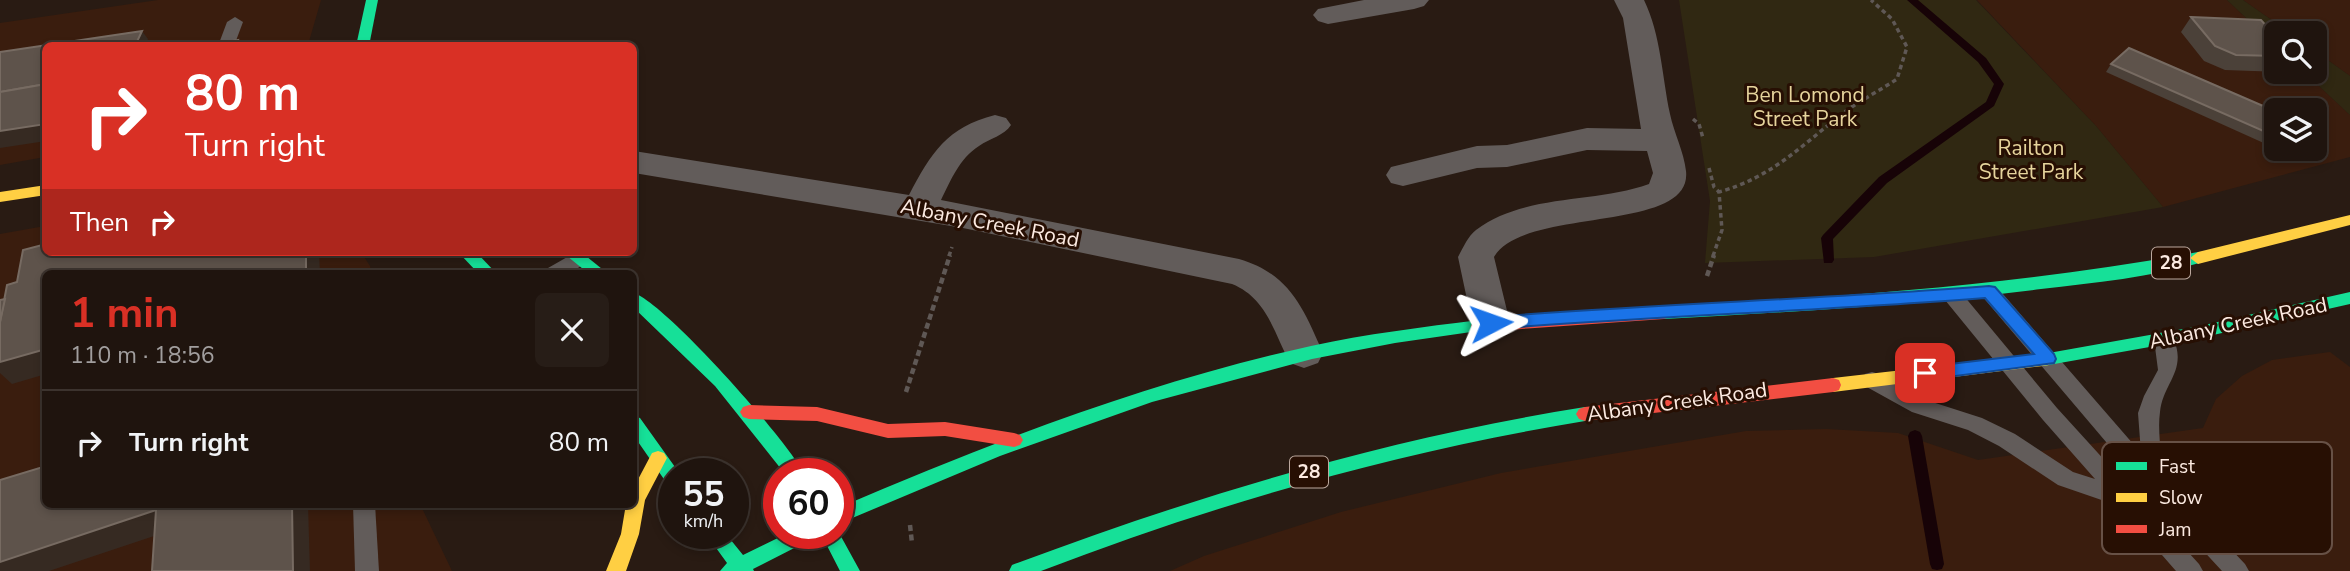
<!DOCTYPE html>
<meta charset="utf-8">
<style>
body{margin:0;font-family:"Nunito Sans",sans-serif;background:#271d17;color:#f1f3f6;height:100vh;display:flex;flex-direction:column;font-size:26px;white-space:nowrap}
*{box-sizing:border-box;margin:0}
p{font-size:23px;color:#a19e9e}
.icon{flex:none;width:38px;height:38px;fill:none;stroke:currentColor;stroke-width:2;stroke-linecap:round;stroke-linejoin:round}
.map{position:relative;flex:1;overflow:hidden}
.details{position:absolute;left:42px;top:270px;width:595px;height:238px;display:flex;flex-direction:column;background:#1f140e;border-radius:10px;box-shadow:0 4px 10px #0003,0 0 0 2px #3c332e}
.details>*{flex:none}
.banner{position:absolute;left:42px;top:42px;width:595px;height:214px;border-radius:10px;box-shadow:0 4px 10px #0003,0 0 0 2px #3c332e;background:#d93025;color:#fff;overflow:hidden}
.controls{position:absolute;left:2264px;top:21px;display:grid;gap:14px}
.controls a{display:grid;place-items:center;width:63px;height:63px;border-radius:10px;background:#1f140e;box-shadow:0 4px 10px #0003,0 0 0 2px #3c332e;font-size:35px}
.speed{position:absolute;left:658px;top:458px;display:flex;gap:14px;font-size:35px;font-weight:700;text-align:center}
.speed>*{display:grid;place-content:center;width:91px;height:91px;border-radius:50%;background:#1f140e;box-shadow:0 4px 10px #0003,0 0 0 2px #3c332e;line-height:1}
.speed small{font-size:18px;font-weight:400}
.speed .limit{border:10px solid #d22;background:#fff;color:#111}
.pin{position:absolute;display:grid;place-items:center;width:60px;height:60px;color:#fff;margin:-30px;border-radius:14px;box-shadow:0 4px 10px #0006}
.me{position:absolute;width:77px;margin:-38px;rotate:86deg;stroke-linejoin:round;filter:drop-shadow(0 0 5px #0008)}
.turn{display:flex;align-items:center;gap:24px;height:147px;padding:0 28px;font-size:32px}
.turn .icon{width:91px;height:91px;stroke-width:2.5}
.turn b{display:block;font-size:49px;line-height:60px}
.then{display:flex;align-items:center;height:66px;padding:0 28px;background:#0003;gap:14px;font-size:26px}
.round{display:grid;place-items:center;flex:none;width:74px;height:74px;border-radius:10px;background:#271d17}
.head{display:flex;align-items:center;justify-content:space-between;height:119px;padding:0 28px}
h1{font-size:42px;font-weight:700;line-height:52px;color:#d93025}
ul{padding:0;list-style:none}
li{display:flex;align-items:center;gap:21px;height:105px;padding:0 28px;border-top:2px solid #3c332e}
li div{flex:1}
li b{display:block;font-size:26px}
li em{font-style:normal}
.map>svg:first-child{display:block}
.built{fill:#3a1d0e;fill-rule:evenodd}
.green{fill:#302812}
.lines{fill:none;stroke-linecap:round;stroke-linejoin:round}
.stream{fill:#170307;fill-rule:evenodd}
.path-far1{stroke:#5f5855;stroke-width:3.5;stroke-dasharray:4.5 3.5;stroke-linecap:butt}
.path{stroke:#5f5855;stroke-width:4.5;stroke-dasharray:6 3.5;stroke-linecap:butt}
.lane{fill:#625c5a;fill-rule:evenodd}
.street{fill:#625c5a;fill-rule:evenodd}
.fast{fill:#16e098;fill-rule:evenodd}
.slow{fill:#ffcf43;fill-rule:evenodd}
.jam{fill:#f24e42;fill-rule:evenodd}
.wall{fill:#4b4139}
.shaded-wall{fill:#362a22}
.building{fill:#5e534b;stroke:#776b62;stroke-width:2}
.route{fill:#1a73e8;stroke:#114b97;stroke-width:2}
.labels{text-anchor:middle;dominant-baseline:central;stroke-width:6;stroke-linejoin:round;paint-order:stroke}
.shield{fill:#270f03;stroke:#bca89e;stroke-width:2}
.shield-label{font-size:19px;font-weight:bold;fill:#fceae1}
.park-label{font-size:21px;fill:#e6d49c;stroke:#270f03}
.street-label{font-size:21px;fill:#fceae1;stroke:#270f03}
.key{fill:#270f03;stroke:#675146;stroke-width:2}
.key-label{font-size:19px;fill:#fceae1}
</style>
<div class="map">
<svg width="2350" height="571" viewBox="0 0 2350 571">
<rect width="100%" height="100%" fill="#291b13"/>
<g class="built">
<path d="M158,0H321L308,45L46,46L45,157L0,165V23Z"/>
<path d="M1977,0H2227L2277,47V72H2304L2350,115V157L2163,207L2096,126ZM2277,110H2315V149H2277Z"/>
<path d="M2243,0H2350V76L2315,51V33H2290Z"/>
<path d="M45,226L46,252H361L370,266L371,273H46V504H420L452,571H0V234Z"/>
<path d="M2330,352L2350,367V571H1170L1204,556L1341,512L1501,473L1746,431L1826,429L1898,433L1978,460L2203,428L2216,399L2242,376L2272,360Z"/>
</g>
<g class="green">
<path d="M1679,0H1976L2096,126L2163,207L1874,257L1705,263L1710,201Z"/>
<path d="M2227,0H2243L2290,33H2277V47Z"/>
<path d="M2315,51L2350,76V115L2304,72H2315Z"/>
</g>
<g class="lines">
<g class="stream">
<path d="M1907,0H1918L1986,58L2004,84L1994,106L1887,183L1833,239L1834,260L1832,263H1824L1821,238L1823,235L1879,177L1986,102L1994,84L1978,62Z"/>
<path d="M1915,430L1920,432L1922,436L1944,564L1942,569L1937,570L1932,569L1930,564L1908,436L1910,432Z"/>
</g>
<g class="path-far1">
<path d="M1693,119L1699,124L1703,138"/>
<path d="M1709,168L1714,187L1719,192"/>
<path d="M949,256L952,247"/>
<path d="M1713,256L1722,230L1719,192C1772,177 1800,147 1842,114C1859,101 1879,91 1897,79L1907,47L1892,19L1871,0"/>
</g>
<g class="path">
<path d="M1707,276L1714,255"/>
<path d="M906,392L950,255"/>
<path d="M910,525L912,543"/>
</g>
<g class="lane">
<path d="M235,17L243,22L234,46H218L227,22Z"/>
<path d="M576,252L586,253L588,258C578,274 562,273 545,273L548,268Z"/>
<path d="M1989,284L1996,286L2141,453L2138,413L2144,396L2158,370L2154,339L2157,334L2164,331L2171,334C2190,369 2163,382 2160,412C2157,433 2163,453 2159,473L2245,564L2249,571H2222L2140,482L1982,296L1979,291L1982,286Z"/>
<path d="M1952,288L1959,290L2057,408L2199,564L2203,571H2176L2119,506L2058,485L1999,446L1968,430L1912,412L1865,386L1862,380L1865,374L1872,372L1879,374L1926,400L1982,418L2015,434L2073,472L2095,479L2043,420L1945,300L1942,295L1945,290Z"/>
<path d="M353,504H375L379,571H355Z"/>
</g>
<g class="street">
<path d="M1364,0H1429L1424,6L1414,9L1328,24L1318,21L1313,15L1318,9Z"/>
<path d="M1614,0H1644C1661,35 1662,76 1670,114C1674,133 1684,152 1686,171C1693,234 1523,206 1494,257L1510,323L1504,333L1491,337L1478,333L1472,323L1458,257C1463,248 1468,236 1476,230C1525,193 1594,204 1649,184L1653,173L1647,151L1587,150L1507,167L1477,168L1403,186L1391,183L1386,175L1391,167L1477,146L1507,145L1587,128L1641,129L1623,18Z"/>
<path d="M995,115L1006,118L1011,125C1004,136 990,138 979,146C959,159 951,180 941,200L1239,259C1290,274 1303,308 1323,353L1318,363L1304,368L1290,363C1274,333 1267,298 1232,284L963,228L634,173V151L909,195C931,153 947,127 995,115Z"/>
</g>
<g class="fast">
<path d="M366,0H378L369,46H356Z"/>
<path d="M458,252H476L496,273H478Z"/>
<path d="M562,252H581L607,273H588Z"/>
<path d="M2198,252L2203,254L2206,258L2203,262C2152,277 2094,283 2041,289C1916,305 1790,312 1664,319L1658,317L1656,313L1658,309L1664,307C1843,297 2021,285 2198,252Z"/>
<path d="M2350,292V304L2200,338L2043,366L2037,365L2035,360L2037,355L2043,354L2200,326Z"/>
<path d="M634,293C665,303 789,442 804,474H785L715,386L634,308Z"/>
<path d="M1479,320L1485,322L1487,326L1485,330L1395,343L1312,359L1152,402L1000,456L838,524V508C992,442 1148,382 1311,346C1366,334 1423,327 1479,320Z"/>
<path d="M1585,407L1591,409L1594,414L1591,419L1585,421C1398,452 1218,503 1041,571H1009L1012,565C1202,494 1385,439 1585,407Z"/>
<path d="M634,416L640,418L680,474H674V487L668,485L634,436Z"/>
<path d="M838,531L860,571H840L821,534H838Z"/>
<path d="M706,534H726L743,555L786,534H812L810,540L753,569L754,571H720L727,563Z"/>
</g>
<g class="slow">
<path d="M46,185V195L0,202V192Z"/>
<path d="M2350,215V225L2198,264L2190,258L2198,252Z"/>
<path d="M2043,354L2049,355L2051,360L2049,365L2043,366L1833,392L1827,390L1825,385L1827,380L1833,378Z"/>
<path d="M658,451L664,453L667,458L645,500L639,534L626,571H606L621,534L626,504H634V487L652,453Z"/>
</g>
<g class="jam">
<path d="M1664,307L1670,309L1672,313L1670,317L1664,319L1479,332L1473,330L1471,326L1473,322L1479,320Z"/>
<path d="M1833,378L1839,380L1841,385L1839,390L1833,392L1585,421L1579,419L1576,414L1579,409L1585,407Z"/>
<path d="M749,405L817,407L888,424L945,422L1014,433L1020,435L1023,440L1020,445L1014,447L945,436L888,438L817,421L749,419L743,417L740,412L743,407Z"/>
</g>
</g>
<g class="wall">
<path d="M2191,17L2277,38V72H2282L2225,70L2204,61L2181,32Z"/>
<path d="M2111,64L2277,112V149L2106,72Z"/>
</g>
<g class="shaded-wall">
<path d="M142,31L148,39L145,46H135Z"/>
<path d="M46,124V141L0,148V131Z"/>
<path d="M306,252H319L320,273H306Z"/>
<path d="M46,349V374L12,384L0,373V350Z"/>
<path d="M292,504H308L310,571H293Z"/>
<path d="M156,510L175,529L49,571H0V562Z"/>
</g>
<g class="building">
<path d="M2191,17L2261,20L2277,38V56L2236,55L2215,46Z"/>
<path d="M142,31L135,46H46V84L0,92V52Z"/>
<path d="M238,40L236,46H203Z"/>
<path d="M2129,48L2277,112V137L2111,64Z"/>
<path d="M46,84V124L0,131V92Z"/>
<path d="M46,244V252H306V273H170V271L164,273H46V349L0,362V322L7,285L17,282L23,250Z"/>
<path d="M5,299L0,322V300Z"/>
<path d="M46,466V504H292L293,571H152L156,510L0,562V480Z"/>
</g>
<path class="route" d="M1989,286L1995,287L2054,354L2056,359L2054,363L1925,380L1919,378L1917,373L1919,369L1925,367L2034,354L1985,298C1821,311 1656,316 1491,329L1483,323L1491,317C1657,304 1823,299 1989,286Z"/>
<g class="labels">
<g class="shield">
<rect x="2152" y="247.5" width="38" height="31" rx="5"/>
<rect x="1290" y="456.5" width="38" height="31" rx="5"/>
</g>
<g class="shield-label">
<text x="2171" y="263">28</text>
<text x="1309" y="472">28</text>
</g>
<g class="park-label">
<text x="1805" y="95">Ben Lomond<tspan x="1805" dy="24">Street Park</tspan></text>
<text x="2031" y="148">Railton<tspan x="2031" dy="24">Street Park</tspan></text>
</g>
<g class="street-label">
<text transform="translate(990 223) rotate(11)">Albany Creek Road</text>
<text transform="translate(2238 323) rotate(-12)">Albany Creek Road</text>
<text transform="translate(1677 402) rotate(-8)">Albany Creek Road</text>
</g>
</g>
<rect x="2102" y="442" width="230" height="112" rx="10" class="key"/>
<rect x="2116" y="462" width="31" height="8" fill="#16e098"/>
<rect x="2116" y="493" width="31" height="9" fill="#ffcf43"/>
<rect x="2116" y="525" width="31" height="8" fill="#f24e42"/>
<g class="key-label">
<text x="2159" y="473">Fast</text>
<text x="2159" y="504">Slow</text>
<text x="2159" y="536">Jam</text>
</g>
</svg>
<div class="controls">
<a><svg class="icon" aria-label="search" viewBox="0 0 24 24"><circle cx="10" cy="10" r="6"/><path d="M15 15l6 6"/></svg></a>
<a><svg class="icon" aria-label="layers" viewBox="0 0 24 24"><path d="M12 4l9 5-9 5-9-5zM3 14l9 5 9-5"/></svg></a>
</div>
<div class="speed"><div>55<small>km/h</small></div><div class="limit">60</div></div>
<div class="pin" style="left:1925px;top:373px;background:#d93025"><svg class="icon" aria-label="arrive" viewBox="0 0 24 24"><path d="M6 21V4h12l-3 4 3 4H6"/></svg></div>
<svg class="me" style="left:1491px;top:323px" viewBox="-20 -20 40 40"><path d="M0-17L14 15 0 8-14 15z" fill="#1a73e8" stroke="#fff" stroke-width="4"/></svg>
<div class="banner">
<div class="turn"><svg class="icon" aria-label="right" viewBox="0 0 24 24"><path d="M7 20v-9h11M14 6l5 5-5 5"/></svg><div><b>80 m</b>Turn right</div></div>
<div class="then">Then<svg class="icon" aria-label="right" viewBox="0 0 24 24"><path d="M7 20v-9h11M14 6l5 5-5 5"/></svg></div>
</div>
<section class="details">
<div class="head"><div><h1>1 min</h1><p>110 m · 18:56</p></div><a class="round"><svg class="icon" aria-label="close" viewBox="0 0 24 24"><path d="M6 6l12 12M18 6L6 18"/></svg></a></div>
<ul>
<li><svg class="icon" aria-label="right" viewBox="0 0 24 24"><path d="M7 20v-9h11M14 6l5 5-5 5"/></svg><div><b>Turn right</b></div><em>80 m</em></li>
</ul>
</section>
</div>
